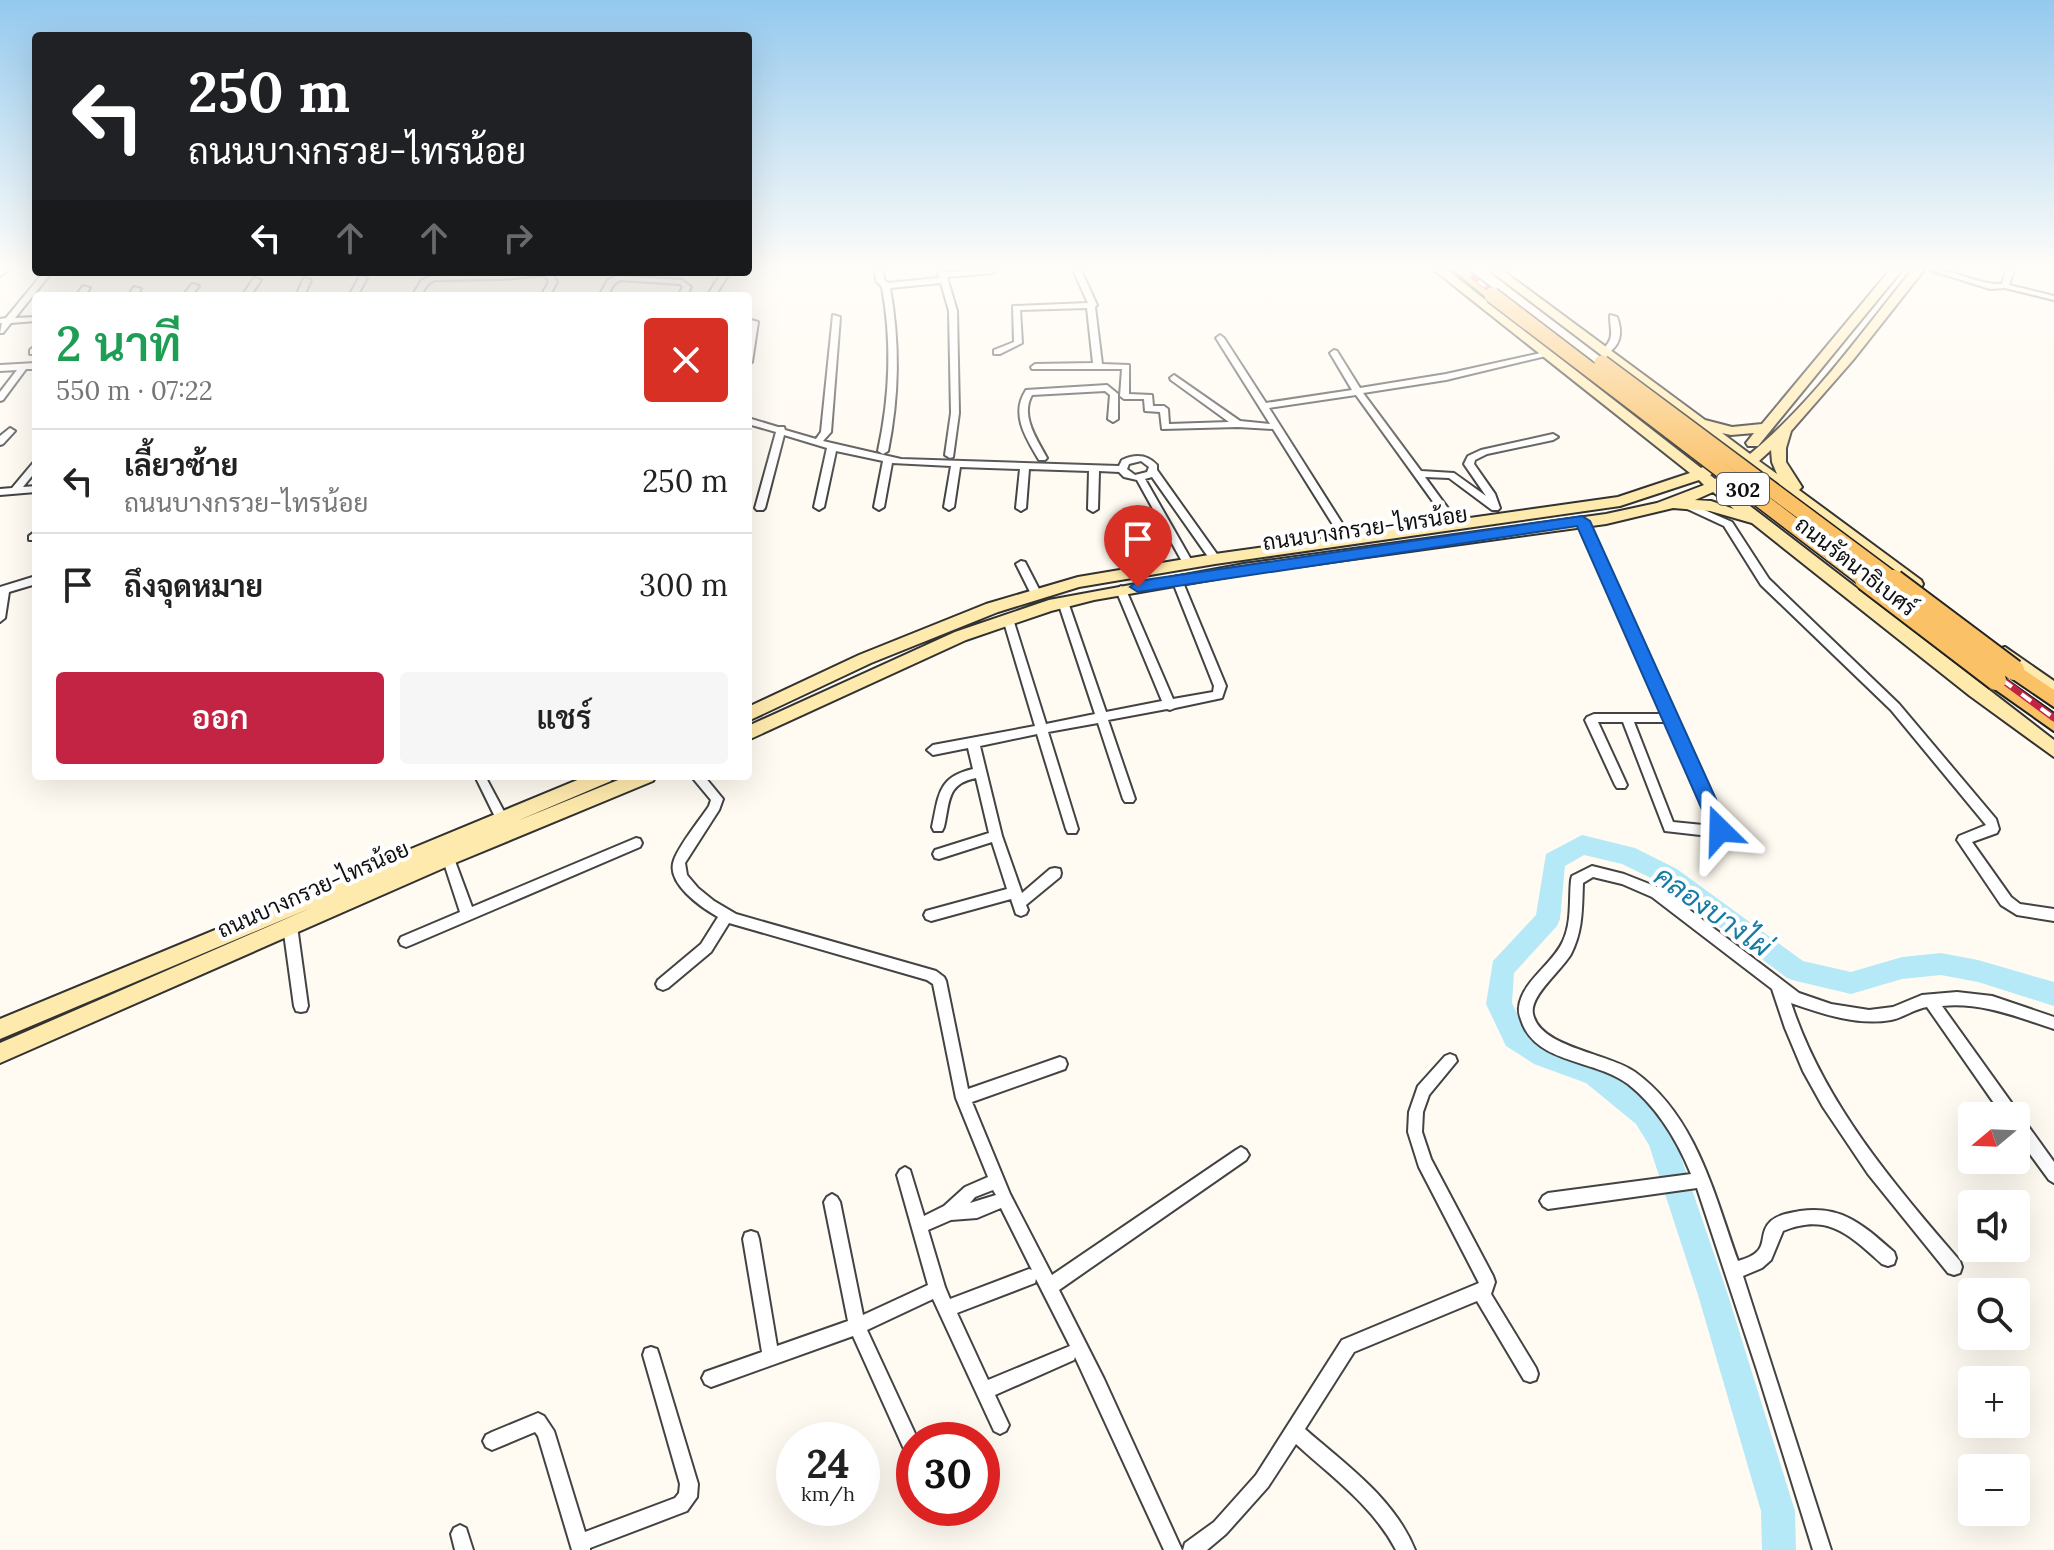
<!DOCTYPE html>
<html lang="th">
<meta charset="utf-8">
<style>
body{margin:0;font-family:Lora,Sarabun,serif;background:#f6f6f6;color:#222;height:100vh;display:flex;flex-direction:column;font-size:30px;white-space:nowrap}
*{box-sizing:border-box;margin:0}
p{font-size:26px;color:#767676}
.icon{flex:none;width:44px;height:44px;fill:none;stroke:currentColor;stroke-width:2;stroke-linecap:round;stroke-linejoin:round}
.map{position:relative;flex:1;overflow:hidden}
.side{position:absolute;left:32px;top:292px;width:720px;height:488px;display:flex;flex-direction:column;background:#fff;border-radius:8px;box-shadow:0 8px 32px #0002}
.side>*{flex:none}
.hud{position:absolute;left:32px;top:32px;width:720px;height:244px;border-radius:8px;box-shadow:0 8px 32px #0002;background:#202124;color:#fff;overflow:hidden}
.needle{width:52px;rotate:251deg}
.tools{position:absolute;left:1958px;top:1102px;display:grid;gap:16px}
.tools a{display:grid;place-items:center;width:72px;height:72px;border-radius:8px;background:#fff;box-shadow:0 8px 32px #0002;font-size:40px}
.speed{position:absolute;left:776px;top:1422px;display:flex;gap:16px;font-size:40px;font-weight:700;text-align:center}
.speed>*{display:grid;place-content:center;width:104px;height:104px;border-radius:50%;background:#fff;box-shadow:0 8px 32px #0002;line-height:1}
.speed small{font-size:20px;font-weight:400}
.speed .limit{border:12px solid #d22;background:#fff;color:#111}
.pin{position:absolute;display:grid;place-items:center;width:68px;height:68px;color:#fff;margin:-82px -34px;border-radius:50% 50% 50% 0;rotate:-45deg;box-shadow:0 0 8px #0007}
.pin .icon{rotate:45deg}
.me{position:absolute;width:88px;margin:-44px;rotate:338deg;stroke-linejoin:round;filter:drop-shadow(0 0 6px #0008)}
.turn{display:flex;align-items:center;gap:28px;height:168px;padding:0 24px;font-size:36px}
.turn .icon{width:104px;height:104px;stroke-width:2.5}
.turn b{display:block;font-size:56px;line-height:68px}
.lanes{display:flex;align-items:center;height:76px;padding:0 24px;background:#0003;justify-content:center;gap:40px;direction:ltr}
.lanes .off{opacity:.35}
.round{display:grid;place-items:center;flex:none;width:84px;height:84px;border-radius:8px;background:#f6f6f6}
.head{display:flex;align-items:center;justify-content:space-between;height:136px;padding:0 24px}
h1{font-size:48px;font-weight:600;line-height:60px;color:#1e9e55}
.action{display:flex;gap:16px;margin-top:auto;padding:16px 24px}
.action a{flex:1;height:92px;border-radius:8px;background:#c32443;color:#fff;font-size:32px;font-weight:600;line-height:92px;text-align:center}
.action a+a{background:#f6f6f6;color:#222}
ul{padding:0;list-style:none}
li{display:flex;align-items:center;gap:24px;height:104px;padding:0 24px;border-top:2px solid #e0e0e0}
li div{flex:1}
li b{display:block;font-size:30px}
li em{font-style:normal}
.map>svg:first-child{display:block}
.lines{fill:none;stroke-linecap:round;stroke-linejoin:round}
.river{fill:#b6e9f7;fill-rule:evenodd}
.street-casing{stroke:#434343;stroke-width:4}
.secondary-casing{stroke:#323232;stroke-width:4}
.primary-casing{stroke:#212121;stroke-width:4}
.street{fill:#fff;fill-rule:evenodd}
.secondary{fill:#ffeaad;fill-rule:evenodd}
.primary{fill:#fac167;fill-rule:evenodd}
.rail-far1-casing{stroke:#c32443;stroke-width:5}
.rail-casing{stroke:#c32443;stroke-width:7}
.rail-far1{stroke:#fff;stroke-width:3;stroke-dasharray:9;stroke-linecap:butt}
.rail{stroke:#fff;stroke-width:4;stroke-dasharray:12;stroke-linecap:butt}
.primary-bridge-far1-casing{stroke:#212121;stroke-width:18;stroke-linecap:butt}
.primary-bridge-casing{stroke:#212121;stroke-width:24;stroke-linecap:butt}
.primary-bridge-far1{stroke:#fac167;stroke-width:15}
.primary-bridge{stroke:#fac167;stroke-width:20}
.route{fill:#1a73e8;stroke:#114b97;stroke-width:2}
.labels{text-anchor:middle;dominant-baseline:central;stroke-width:8;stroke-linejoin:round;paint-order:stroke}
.shield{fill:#fff;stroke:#585858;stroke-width:2}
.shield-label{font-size:20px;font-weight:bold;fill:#101010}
.street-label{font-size:22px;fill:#101010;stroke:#fff}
.near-water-label{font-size:28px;font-style:italic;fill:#157ca5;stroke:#fff}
</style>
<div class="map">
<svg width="2054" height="1550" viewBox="0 0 2054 1550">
<rect width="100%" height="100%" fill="#fffbf2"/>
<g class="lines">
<path class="river" d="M1582,835L1635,848L1677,869L1803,961L1851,972L1902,957L1941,953L1978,960L2054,982V1006L1978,982L1941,975L1902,979L1851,994L1796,981L1787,978L1661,883L1622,864L1584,855L1565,866L1560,919L1557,926L1514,973L1512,1003L1524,1028L1551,1045L1604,1064L1656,1106L1671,1128L1728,1295L1795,1511L1796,1550H1762L1761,1511L1698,1295L1649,1145L1636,1124L1586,1083L1534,1064L1506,1046L1486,1004L1493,961L1536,915L1546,854Z"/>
<defs>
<g id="street">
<path d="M0,270H8L0,276Z"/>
<path d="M875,270H883L884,280L888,283L939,278L937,270H945L946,272L980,270L997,271L993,273L947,277L957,311L959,413L953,457L950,458L945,455L951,413L949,311L941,283L890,288C900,343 899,397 888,451L883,454L878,451C890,396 892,342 882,287L876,281Z"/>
<path d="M1073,270H1081L1097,305L1095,307L1102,364L1129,365V394L1152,395L1153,406H1164L1168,409L1169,424L1229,422L1171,380L1170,378L1174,375L1240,421L1270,424L1216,338L1220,335L1224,338L1266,403L1352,390L1330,353L1334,350L1337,351L1360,388L1446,374L1550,351V355L1446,380L1363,393L1421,471L1454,473L1486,496L1464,464L1468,456L1481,450L1553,434L1558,437L1553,440L1487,454L1475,460L1474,464L1495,494L1500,508L1498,510H1492L1449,478L1425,477L1461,526L1456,529L1452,528L1356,395L1269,408L1354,542L1353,544H1345L1273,429L1238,427L1162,429L1160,412L1145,411L1144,399H1124L1120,396L1122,369H1032L1031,367L1035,364L1093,363L1087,308L1020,310L1022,343L1000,354H994V350L1014,342L1013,306L1088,303Z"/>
<path d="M1930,270C1955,269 1977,285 2002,284L2006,270H2014L2009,285L2054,296V300L2005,288L1990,289Z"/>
<path d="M44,272H52L15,318L36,317V321L11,323L3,333H0L2,323H0V319L6,318Z"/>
<path d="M526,272H552L557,282L549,296H541L549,282L545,275L502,279L434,280L428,284L420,296H412L422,280L432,276L502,275Z"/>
<path d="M722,272H730L715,296H707Z"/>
<path d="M360,276L367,278L357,296H349Z"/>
<path d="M619,276L682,280L691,287L686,296H678L683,287L680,284L620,280L614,284L607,296H599L608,280Z"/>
<path d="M254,278L261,280L250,296H242Z"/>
<path d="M304,278L311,280L304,296H296Z"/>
<path d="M192,284L199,286L191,296H183Z"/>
<path d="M83,286L90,288L84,296H76Z"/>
<path d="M134,287L141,289L136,296H128Z"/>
<path d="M833,315L840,317L831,432L823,441L901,459L1119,466L1122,460C1135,454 1147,454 1157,465V470L1219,557V561H1211L1152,477L1145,479L1193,563L1192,565H1184L1137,480L1124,477L1119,472L1099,471L1098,509L1093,512L1088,509L1089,471L1029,469L1026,508L1021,511L1016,508L1020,469L960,467L954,507L949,510L944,507L951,466L892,463L884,507L879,510L874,507L883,461L836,451L824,507L819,510L814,507L827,448L784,435L765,508L763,510H757L755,508L776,432L748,424V418L778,427H784L785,430L816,439L821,432ZM1141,461L1149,467L1147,472L1135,475L1127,469L1129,464Z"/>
<path d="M1610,315L1617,317C1623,333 1621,346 1605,355L1601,352C1616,336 1610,334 1610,315Z"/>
<path d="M751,320L758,322L752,362L748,365V334Z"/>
<path d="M36,345V354H30V350Z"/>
<path d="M36,363V369H26L3,400L0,401V392L17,370L0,371V365Z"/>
<path d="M1107,385L1118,394V419L1113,422L1108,419L1110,395L1105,391L1032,395C1020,416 1037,439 1047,458L1045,460H1039C1026,438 1010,414 1026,390Z"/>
<path d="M10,428L15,431L3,444L0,445V436Z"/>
<path d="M36,462V471L23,487L36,486V492L0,495V489L12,488L33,463Z"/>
<path d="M1684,501L1732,522L1769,579L1899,704L1996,819L1999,829L1997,833L1972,842L2011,897L2020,904L2054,909V921L2017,915L2001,905L1957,840L1959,836L1986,825L1891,710L1761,585L1724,526L1681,506V502Z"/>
<path d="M1582,518L1587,521L1726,825L1722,836L1718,837L1665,831L1623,722H1598L1627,785L1625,788H1617L1615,785L1585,720L1587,717L1594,714H1664L1577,521ZM1634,722H1668L1713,826L1673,822Z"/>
<path d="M36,531V540H29V536Z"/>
<path d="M1021,561L1025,562L1041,593L1040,596L1036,597L1032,596L1016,564Z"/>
<path d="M36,576V584L9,592L5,618L0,622V587Z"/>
<path d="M1177,576L1182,580L1226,686L1222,698L1175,708L1170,710L1167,709L1108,720L1135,799L1133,802H1125L1123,799L1098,723L1048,732L1078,829L1076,833H1068L1066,829L1037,734L980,746L1002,836L1022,893L1050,869L1055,868L1060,869L1061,873L1060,877L1026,905L1028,910L1026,914L1021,916L1016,914L1011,899L931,921L926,919L924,915L926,911L1007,889L992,842L939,859L935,858L933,854L935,850L989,833L976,778C946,784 950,802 944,827L942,831H934L932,827C939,796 937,777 973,769L968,748L933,755L927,750L933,745L1035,726L1003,619L1004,616H1012L1013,619L1046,724L1095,714L1058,602L1063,598L1068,602L1106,712L1162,701L1116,590L1121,586L1126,590L1173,699L1213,692L1214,686L1172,580Z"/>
<path d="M475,776H485L508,819L506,823H498Z"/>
<path d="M691,776H704L723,799L719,810L685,863L687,875L698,888L714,901L736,914L936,971L944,977L946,981L968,1089L1060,1057L1065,1059L1067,1064L1065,1069L972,1102L1010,1194L1052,1275L1236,1150L1241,1147L1246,1150L1249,1155L1246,1160L1059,1290L1104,1379L1182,1550H1164L1075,1357L1074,1360L995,1395L1009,1425L1006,1431L1000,1434L994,1431L933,1299L867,1330L918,1440H914V1461L908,1458L853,1336L711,1387L705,1384L702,1378L705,1372L762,1352L743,1239L745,1233L751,1231L757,1233L759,1239L777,1346L848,1321L824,1202L827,1197L832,1194L837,1197L840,1202L863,1315L928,1285L897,1175L900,1170L905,1167L910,1170L924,1216L944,1206L965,1187L988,1177L956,1098L933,984L927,980L729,923L711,952L668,988L663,990L658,988L656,984L658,980L701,944L718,917C702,908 665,883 674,860C680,844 699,821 709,806L711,800ZM993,1190L996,1195L970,1203L975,1197ZM1001,1208L1032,1270L1029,1269L950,1299L945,1287L928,1230L951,1220L977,1218ZM1036,1279L1070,1346L988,1380L957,1313L1035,1283Z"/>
<path d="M636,838L640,839L642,843L640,847L411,945L406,947L401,945L399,941L401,937L460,912L442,857L444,853L448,852L452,853L472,907Z"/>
<path d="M1592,866L1624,874L1662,889L1799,993L1831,1004L1869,1010L1893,1007L1922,995L1957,992L1992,996L2054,1017V1029C2017,1017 1982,1002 1942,1006L2054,1162V1183L2049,1180L2016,1135V1116H2003L1927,1007C1914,1009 1903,1018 1891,1020C1857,1026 1823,1014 1791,1003C1824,1103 1892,1182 1960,1261L1962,1267L1960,1273L1954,1275L1948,1273L1868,1174L1823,1107L1803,1071L1785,1028L1772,989L1652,897L1622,884L1593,877L1583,883C1582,908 1583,931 1571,954C1562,970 1529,996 1533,1014C1540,1048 1609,1053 1635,1072C1696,1116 1714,1194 1738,1261C1774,1251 1755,1236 1771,1221C1779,1214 1791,1213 1800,1211C1843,1205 1864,1226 1894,1252L1896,1258L1894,1264L1888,1266L1882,1264C1851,1236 1828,1212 1783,1231L1771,1260L1762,1268L1743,1276L1831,1550H1813L1757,1370L1697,1188L1548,1209L1543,1206L1540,1201L1543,1196L1548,1193L1691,1174C1677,1140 1657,1107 1628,1084C1597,1060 1540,1064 1523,1025C1521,1019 1518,1014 1519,1007C1522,981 1553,964 1563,941C1572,922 1569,900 1571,880L1572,876Z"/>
<path d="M290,920L295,922L297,926L308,1006L306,1011L301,1012L296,1011L294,1006L283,926L285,922Z"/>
<path d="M1450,1054L1455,1056L1457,1061L1429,1095L1423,1112L1422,1132L1431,1159L1493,1276L1495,1282L1491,1294L1536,1368L1538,1374L1536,1380L1530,1382L1524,1380L1477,1301L1354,1352L1305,1429C1346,1465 1394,1498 1415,1550H1396C1373,1506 1332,1477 1296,1444L1268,1487L1226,1534L1207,1550H1183L1185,1543L1214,1522L1256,1475L1342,1340L1479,1283L1419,1167L1408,1132L1409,1112L1418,1086L1445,1056Z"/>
<path d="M651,1347L657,1349L659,1355L698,1484L697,1497L687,1511L590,1548V1550H572L538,1436L535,1432L492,1450L486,1447L483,1441L486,1435L492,1432L538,1413L544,1416L554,1431L585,1532L675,1498L679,1493L680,1484L643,1355L645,1349Z"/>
<path d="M460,1525L466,1528L473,1550H455L451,1534L454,1528Z"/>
</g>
<g id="secondary">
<path d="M1434,270H1447L1701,468L1724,456H1734V462L1710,475L1715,479L1741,461L1489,270H1502L1705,420L1732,427L1762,424L1890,270H1902L1758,446H1748L1746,443L1754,433L1731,435L1722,433L1750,454C1813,402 1861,333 1912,270H1924L1853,360L1791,431L1786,448V462L1802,487L1799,490L1921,580L1923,584L1921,588H1909L1750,468L1724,486L2054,740V757L1970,696L1752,523L1710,511L1673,508L1606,524L1244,574L1094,600L1051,611L966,640L748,740V726L955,632L1049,600L1244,564L1606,514L1657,503L1704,485L1699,480L1620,506L1215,564L1079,587L998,612L871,663L748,721V707L859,655L986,604L1078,577L1215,554L1618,497L1690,473ZM1771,450L1772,462L1777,474L1759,461ZM1713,492L1734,509L1711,501L1695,500Z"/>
<path d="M2005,647L2054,681V696L1999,657L1997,653L1999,649Z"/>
<path d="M587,776H614L611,781L517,821L628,776H656L653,781L455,863L0,1063V1043L313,907L0,1039V1019Z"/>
</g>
<g id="primary">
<path d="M1453,270H1467L1499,295L1487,298Z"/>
<path d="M2014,663L2054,690V707L2007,675L2005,670Z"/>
<path d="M1996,673L2054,714V731L1989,685L1987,680L1989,675Z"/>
</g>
</defs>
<use href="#street" class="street-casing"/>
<use href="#secondary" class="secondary-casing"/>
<use href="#primary" class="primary-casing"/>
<use href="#street" class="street"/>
<use href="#secondary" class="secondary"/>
<use href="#primary" class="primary"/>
<defs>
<g id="rail-far1">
<path d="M1464,270L1869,582"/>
<path d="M1687,428L1890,582"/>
</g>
<g id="rail">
<path d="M1867,580L2054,718"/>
<path d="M1887,580L1964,639"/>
</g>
</defs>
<use href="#rail-far1" class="rail-far1-casing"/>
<use href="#rail" class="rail-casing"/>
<use href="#rail-far1" class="rail-far1"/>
<use href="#rail" class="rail"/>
<defs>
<g id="primary-bridge-far1">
<path d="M1492,295L1868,582"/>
<path d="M1602,363L1896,582"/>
</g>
<g id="primary-bridge">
<path d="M1865,580L1996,680"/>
<path d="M1894,580L2014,670"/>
</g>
</defs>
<use href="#primary-bridge-far1" class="primary-bridge-far1-casing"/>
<use href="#primary-bridge" class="primary-bridge-casing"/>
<use href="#primary-bridge-far1" class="primary-bridge-far1"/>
<use href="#primary-bridge" class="primary-bridge"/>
</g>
<linearGradient id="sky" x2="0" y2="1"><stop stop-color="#94c9ee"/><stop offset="0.55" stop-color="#fffdf9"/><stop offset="1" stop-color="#fffdf9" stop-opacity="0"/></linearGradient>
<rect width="2054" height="487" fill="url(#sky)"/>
<path class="route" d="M1582,516L1590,521L1730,830L1727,835H1714L1711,830L1577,526L1138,592L1130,587L1138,581Z"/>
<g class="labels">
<rect class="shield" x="1717" y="473" width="52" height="32" rx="6"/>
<g class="shield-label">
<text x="1743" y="489">302</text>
</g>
<g class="street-label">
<text transform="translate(1365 528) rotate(-8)">ถนนบางกรวย-ไทรน้อย</text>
<text transform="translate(1856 566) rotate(38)">ถนนรัตนาธิเบศร์</text>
<text transform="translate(313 889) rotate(-24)">ถนนบางกรวย-ไทรน้อย</text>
</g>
<g class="near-water-label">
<text transform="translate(1713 911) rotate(35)">คลองบางไผ่</text>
</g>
</g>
</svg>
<div class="tools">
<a><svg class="needle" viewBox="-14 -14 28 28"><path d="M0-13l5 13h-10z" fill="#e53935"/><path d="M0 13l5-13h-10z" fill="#767676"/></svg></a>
<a><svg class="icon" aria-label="sound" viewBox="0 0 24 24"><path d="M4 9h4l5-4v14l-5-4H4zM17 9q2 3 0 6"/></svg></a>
<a><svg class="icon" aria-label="search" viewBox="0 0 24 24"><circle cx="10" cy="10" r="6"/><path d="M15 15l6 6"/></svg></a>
<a>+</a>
<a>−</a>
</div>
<div class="speed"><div>24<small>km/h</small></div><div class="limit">30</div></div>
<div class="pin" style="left:1138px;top:587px;background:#d93025"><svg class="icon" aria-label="arrive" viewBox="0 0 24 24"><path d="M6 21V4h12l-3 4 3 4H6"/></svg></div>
<svg class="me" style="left:1720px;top:830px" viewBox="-20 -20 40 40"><path d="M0-17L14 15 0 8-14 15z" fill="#1a73e8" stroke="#fff" stroke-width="4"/></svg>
<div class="hud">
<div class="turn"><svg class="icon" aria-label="left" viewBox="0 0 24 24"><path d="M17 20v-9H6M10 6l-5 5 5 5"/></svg><div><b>250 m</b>ถนนบางกรวย-ไทรน้อย</div></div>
<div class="lanes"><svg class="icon" aria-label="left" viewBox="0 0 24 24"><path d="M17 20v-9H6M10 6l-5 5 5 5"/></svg><svg class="icon off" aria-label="ahead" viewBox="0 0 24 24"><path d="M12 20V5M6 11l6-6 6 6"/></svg><svg class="icon off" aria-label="ahead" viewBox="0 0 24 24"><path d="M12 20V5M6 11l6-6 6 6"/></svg><svg class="icon off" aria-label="right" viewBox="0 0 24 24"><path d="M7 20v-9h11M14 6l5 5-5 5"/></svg></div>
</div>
<section class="side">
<div class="head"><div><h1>2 นาที</h1><p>550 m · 07:22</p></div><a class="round" style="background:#d93025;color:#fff"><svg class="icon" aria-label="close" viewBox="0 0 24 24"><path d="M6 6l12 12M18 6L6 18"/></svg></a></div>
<ul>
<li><svg class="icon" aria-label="left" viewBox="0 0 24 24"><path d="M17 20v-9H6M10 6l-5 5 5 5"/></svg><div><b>เลี้ยวซ้าย</b><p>ถนนบางกรวย-ไทรน้อย</p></div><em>250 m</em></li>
<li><svg class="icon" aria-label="arrive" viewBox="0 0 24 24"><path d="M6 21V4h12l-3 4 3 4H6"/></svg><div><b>ถึงจุดหมาย</b></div><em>300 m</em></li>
</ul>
<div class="action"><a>ออก</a><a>แชร์</a></div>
</section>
</div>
